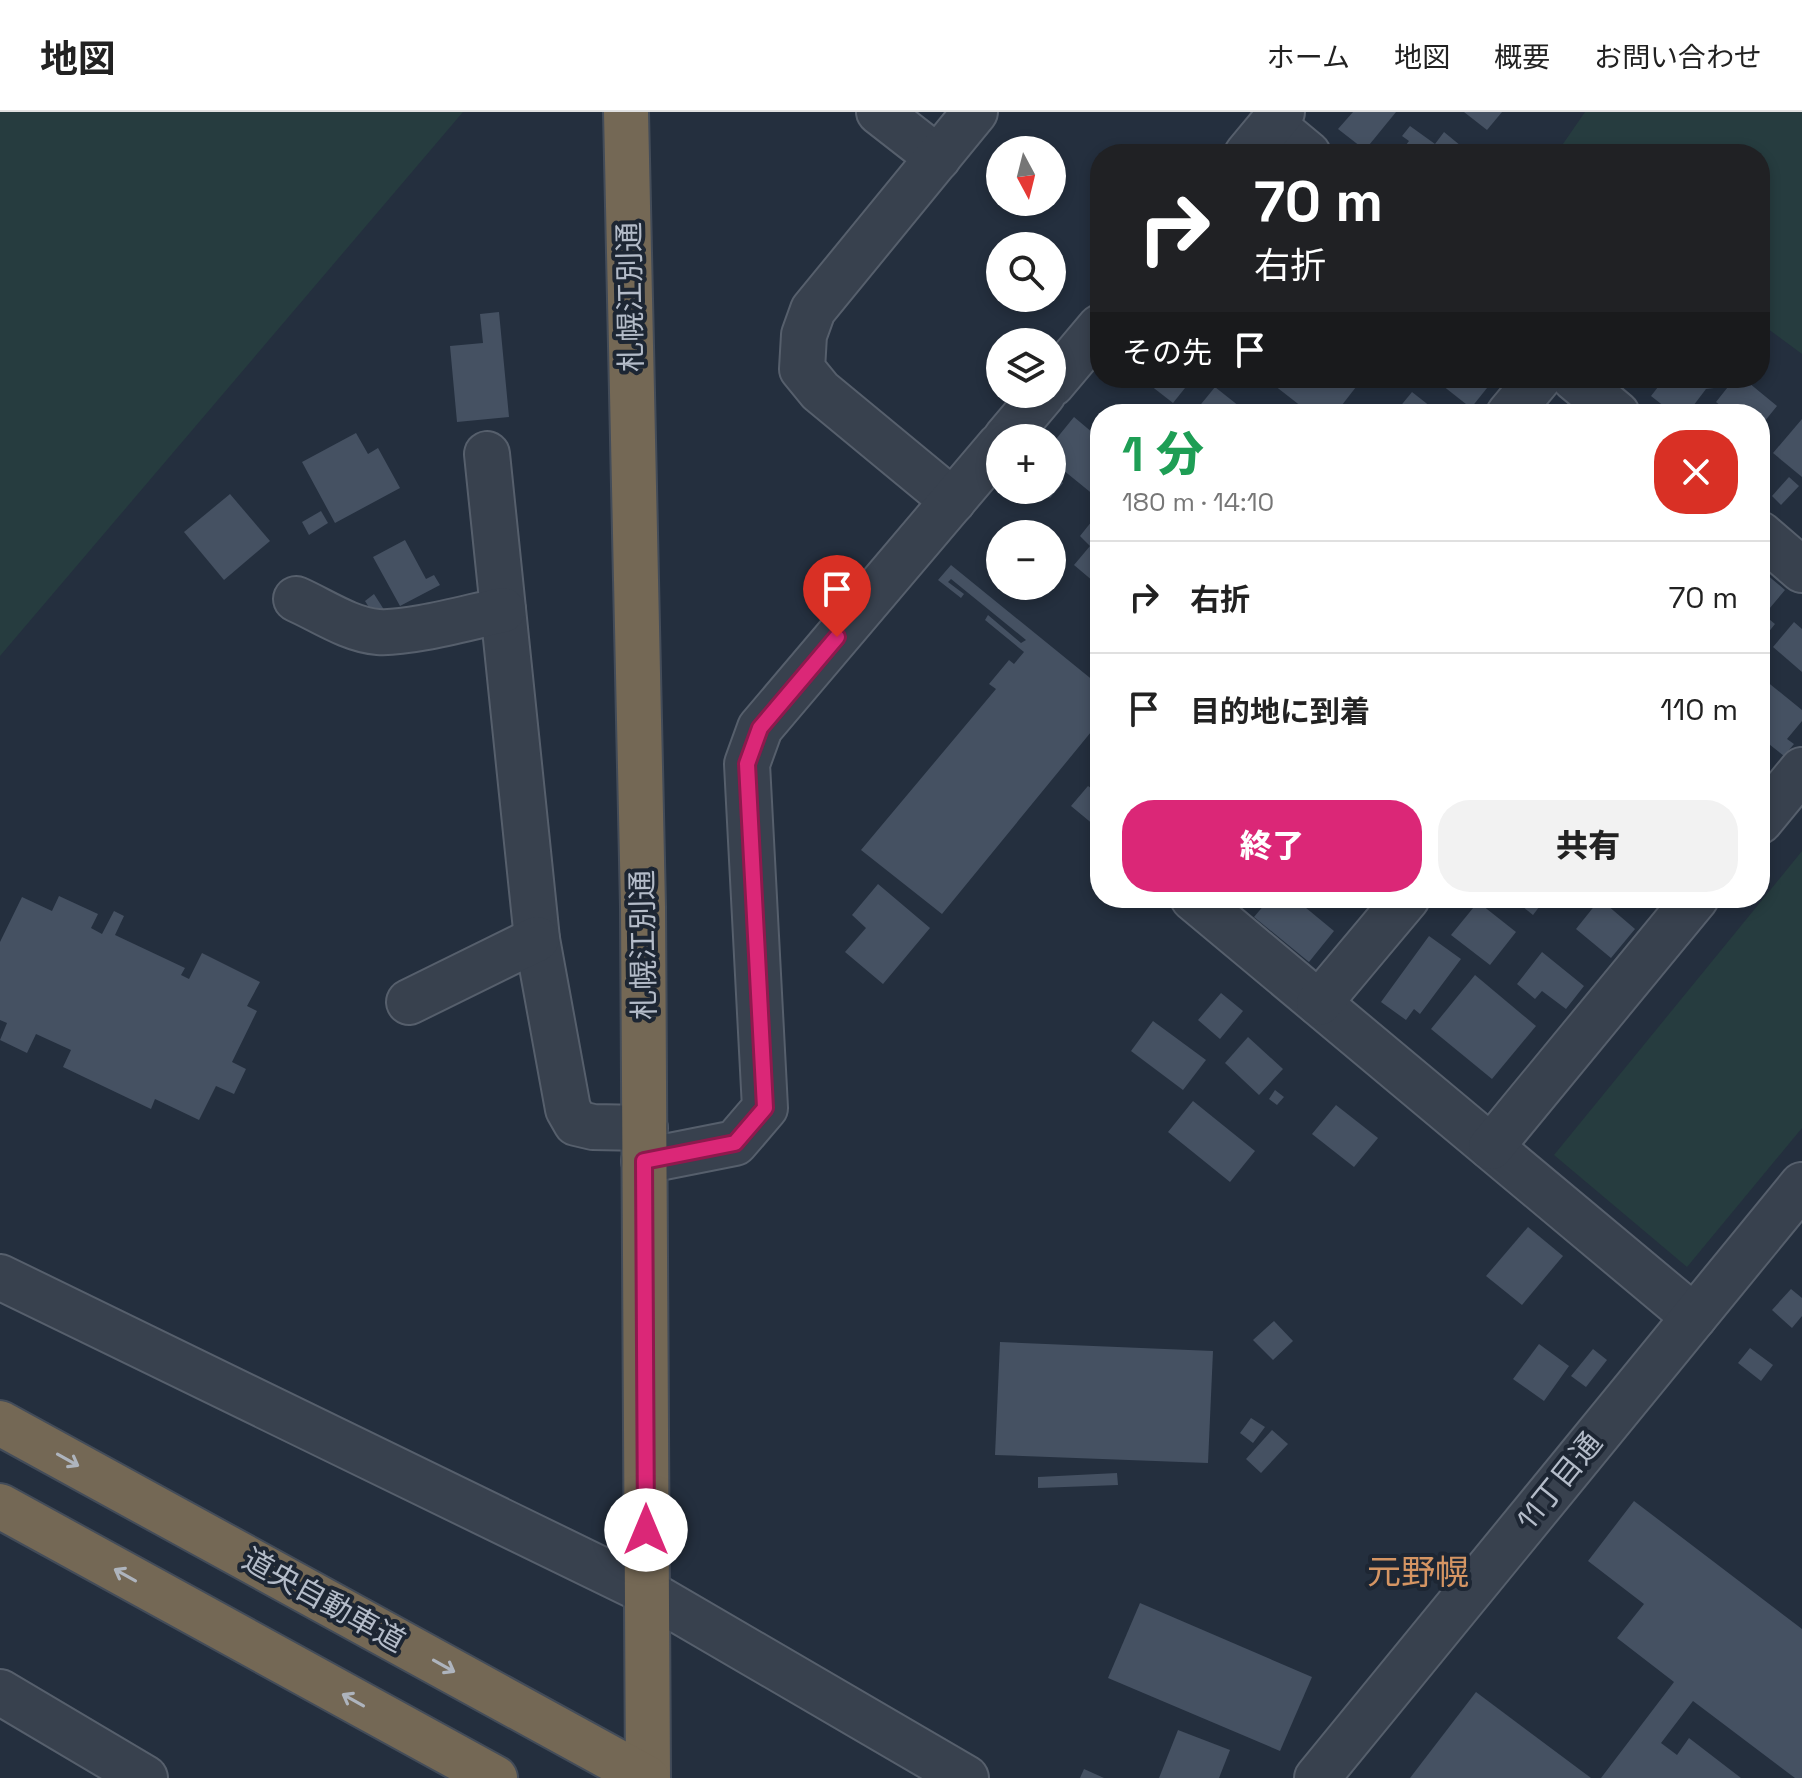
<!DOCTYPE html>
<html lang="ja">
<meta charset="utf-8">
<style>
body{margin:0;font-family:"Space Grotesk","Noto Sans JP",sans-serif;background:#f2f2f2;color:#222;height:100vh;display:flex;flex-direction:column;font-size:30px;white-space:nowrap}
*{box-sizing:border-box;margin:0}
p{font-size:26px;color:#767676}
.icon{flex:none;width:44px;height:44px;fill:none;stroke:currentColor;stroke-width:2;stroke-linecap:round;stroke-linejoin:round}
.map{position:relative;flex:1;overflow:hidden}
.sheet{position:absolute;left:1090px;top:292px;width:680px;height:504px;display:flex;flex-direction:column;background:#fff;border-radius:32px;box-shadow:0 4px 12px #0003}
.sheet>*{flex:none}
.hud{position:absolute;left:1090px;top:32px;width:680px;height:244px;border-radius:32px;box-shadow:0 4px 12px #0003;background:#202124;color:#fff;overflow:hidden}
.needle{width:52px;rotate:173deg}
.controls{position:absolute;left:986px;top:24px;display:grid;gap:16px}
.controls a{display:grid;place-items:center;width:80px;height:80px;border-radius:50%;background:#fff;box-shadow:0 4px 12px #0003;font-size:40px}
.pin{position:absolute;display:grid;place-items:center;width:68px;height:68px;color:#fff;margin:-82px -34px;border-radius:50% 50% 50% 0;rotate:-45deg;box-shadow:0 0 8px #0007}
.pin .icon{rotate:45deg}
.me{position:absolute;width:88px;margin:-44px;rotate:0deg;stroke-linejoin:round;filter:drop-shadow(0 0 6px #0008)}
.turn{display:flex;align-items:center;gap:28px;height:168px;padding:0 32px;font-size:36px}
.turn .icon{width:104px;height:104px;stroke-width:2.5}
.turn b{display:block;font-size:56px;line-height:68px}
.then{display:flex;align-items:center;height:76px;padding:0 32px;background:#0003;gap:16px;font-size:30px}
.round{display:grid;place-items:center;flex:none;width:84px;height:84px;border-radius:32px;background:#f2f2f2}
.headline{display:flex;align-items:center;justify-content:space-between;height:136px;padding:0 32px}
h1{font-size:48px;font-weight:800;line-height:60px;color:#1e9e55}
.primary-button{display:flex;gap:16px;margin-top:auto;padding:16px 32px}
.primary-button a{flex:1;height:92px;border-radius:32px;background:#db2777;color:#fff;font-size:32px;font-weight:800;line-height:92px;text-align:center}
.primary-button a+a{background:#f2f2f2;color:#222}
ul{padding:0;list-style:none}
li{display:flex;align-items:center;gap:24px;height:112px;padding:0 32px;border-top:2px solid #e0e0e0}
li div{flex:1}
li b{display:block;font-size:30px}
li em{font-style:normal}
header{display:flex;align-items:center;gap:48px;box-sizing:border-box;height:112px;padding:0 40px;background:#fff;border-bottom:2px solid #e0e0e0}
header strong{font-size:38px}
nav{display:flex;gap:44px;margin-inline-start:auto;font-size:28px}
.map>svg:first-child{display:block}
.green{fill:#263c3f}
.building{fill:#455162}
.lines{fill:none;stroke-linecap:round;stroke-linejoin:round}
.minor-casing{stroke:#565f6c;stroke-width:48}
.highway-casing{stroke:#434c59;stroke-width:48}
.minor{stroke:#38414e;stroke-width:44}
.highway{stroke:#746855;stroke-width:44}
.oneway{stroke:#aeb4bd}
.route-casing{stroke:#8e194d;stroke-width:20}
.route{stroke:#db2777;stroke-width:14}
.labels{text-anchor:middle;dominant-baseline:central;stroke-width:8;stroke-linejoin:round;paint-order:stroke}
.street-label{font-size:30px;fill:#b4bcc9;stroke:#1d2633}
.quarter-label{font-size:34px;fill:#d59563;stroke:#1d2633}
</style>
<header>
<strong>地図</strong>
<nav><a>ホーム</a><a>地図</a><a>概要</a><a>お問い合わせ</a></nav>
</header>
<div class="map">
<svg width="1802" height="1666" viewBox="0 0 1802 1666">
<rect width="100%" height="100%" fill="#242f3e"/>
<g class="green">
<path d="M0,0H463L0,544Z"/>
<path d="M1585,0H1802V242L1760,211V42H1556Z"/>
<path d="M1802,739V1016L1687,1155L1554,1043Z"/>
</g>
<g class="building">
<path d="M1353,0H1396L1365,38L1338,17Z"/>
<path d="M1464,0H1502L1487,18Z"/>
<path d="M1410,14L1435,32L1444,20L1461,34L1455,42H1399L1409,29L1402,24Z"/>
<path d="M499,200L509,305L457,310L450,234L483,231L480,202Z"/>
<path d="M1141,266H1193L1173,291Z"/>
<path d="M1265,266H1363L1335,302H1311Z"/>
<path d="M1433,266H1495L1471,296Z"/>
<path d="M1665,266H1722L1714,276L1706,277L1687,302H1674L1651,284Z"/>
<path d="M1735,266H1753L1749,271L1777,294L1760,315V302H1731L1716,290Z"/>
<path d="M1215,275L1249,302H1193Z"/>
<path d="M1412,280L1440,302H1394Z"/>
<path d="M1074,305L1093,321L1100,313V388L1052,349V332Z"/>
<path d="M1802,307V365L1773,341Z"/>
<path d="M356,321L368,342L378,336L400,376L335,411L302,350Z"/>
<path d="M1052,362L1063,371L1050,386L1040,378H1052Z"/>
<path d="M1789,365L1799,374L1781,393L1772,384Z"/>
<path d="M230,382L270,429L224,468L184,420Z"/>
<path d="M321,399L328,411L309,423L302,410Z"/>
<path d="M1092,409L1100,415V475L1074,453L1090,434L1080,424Z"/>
<path d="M405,428L426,467L434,463L440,473L400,494L373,445Z"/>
<path d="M951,453L1100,574V609L942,802L861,738L996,577L989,572L1009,548L1014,552L1024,540L985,508L988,503L1021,531L1026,528L951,467L948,470L964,482L961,486L938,468Z"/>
<path d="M1760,457L1785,478L1764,503L1775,512L1763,527L1760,525Z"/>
<path d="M374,482L388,504L378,510L365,489Z"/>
<path d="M1794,510L1802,517V560L1773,535Z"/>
<path d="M1760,564L1802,598V609L1787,627L1794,632L1784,644L1760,625Z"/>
<path d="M1098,669L1100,670V718L1071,694L1088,674L1091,676Z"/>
<path d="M878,772L930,816L883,872L845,840L866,816L852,803Z"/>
<path d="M59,784L98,802L91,816L102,822L114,799L124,804L115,823L185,856L181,863L189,867L202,841L260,870L247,894L257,899L232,950L246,957L234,982L216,974L199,1008L155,987L151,997L63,955L71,938L36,922L27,941L0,928L7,911L0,908V830L22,785L52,799Z"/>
<path d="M1270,786H1294L1334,819L1309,850L1254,805Z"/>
<path d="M1512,786H1546L1533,803Z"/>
<path d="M1600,787L1635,817L1611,846L1576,817Z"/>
<path d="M1478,790L1516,820L1490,853L1451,823Z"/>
<path d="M1429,824L1461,847L1420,902L1414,897L1406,908L1381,890Z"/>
<path d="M1542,840L1584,874L1566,897L1542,879L1535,887L1517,872Z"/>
<path d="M1475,863L1536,914L1492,967L1431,917Z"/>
<path d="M1221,881L1243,899L1220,927L1198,908Z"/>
<path d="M1153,909L1206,948L1183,978L1131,939Z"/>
<path d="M1248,925L1283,957L1259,983L1225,951Z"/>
<path d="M1275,978L1284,985L1277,993L1269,987Z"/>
<path d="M1193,989L1255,1039L1230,1070L1168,1020Z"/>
<path d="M1336,993L1378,1026L1354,1055L1312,1022Z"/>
<path d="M1528,1115L1563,1144L1522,1193L1486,1164Z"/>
<path d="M1791,1177L1802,1186V1204L1792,1216L1772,1198Z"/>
<path d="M1274,1209L1293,1229L1273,1248L1253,1228Z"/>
<path d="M1000,1230L1213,1239L1208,1351L995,1343Z"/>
<path d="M1539,1232L1569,1254L1544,1289L1513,1267Z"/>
<path d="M1750,1236L1773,1253L1761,1269L1738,1251Z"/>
<path d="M1593,1237L1607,1248L1586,1275L1571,1264Z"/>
<path d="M1251,1306L1265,1315L1253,1331L1240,1321Z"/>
<path d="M1272,1318L1288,1332L1261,1361L1246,1347Z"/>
<path d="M1117,1361L1118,1373L1038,1376V1365Z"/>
<path d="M1634,1389L1802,1517V1666H1795L1693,1589L1661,1631L1677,1643L1689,1626L1741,1666H1601L1674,1570L1617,1526L1644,1492L1588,1449Z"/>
<path d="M1140,1491L1312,1565L1280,1639L1108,1566Z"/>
<path d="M1476,1580L1591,1666H1410Z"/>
<path d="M1178,1618L1230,1638L1219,1666H1159Z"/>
<path d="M1084,1657L1104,1666H1080Z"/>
</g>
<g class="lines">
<defs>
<g id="minor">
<path d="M879,0L938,46"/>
<path d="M1272,12L1308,42"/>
<path d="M1247,42L1282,0"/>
<path d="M1574,266L1617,302"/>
<path d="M1052,272L1100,215"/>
<path d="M1509,302L1539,266"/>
<path d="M1006,326L1043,282"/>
<path d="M487,342L537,827L568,997L576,1011L593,1015L645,1016"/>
<path d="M953,389L820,279L802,257L804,223L813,198L975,0"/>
<path d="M1760,422L1802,458"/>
<path d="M296,487C321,498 350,518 378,520C410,522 469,505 503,498"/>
<path d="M1760,709L1802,658"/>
<path d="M1193,786L1694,1205"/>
<path d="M409,890L537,827"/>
<path d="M1319,891L1407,786"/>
<path d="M1491,1035L1696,786"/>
<path d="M644,1049L735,1031L765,996L747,652L760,616L1000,333"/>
<path d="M0,1165L647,1480L966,1666"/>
<path d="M0,1580L145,1666"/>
<path d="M1317,1666L1802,1073"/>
</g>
<g id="highway">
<path d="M626,0L643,795L648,1666"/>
<path d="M0,1311L647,1666"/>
<path d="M0,1394L495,1666"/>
</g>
</defs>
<use href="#minor" class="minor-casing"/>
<use href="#highway" class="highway-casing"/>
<use href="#minor" class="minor"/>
<use href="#highway" class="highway"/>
</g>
<defs><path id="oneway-shaft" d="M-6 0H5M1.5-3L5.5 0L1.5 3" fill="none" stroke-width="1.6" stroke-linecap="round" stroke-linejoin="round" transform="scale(2)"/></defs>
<g class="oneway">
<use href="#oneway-shaft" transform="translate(68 1348) rotate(29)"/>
<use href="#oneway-shaft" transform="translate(125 1463) rotate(-151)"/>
<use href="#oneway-shaft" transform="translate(444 1554) rotate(29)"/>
<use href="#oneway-shaft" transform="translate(353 1588) rotate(-151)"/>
</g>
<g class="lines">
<defs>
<path id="route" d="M646,1418L644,1049L735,1031L765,996L747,652L760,616L837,525"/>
</defs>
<use href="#route" class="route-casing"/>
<use href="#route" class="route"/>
</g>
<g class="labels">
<g class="street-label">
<text transform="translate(630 185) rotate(-91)">札幌江別通</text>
<text transform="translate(643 833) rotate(-91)">札幌江別通</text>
<text transform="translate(1559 1369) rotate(-51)">11丁目通</text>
<text transform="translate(324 1488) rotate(29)">道央自動車道</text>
</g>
<g class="quarter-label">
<text x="1418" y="1460">元野幌</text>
</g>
</g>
</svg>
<div class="controls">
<a><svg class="needle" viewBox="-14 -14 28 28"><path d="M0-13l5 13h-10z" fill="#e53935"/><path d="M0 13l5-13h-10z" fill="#767676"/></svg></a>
<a><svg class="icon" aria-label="search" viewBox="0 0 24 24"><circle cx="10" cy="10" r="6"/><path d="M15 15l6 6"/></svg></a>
<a><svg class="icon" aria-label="layers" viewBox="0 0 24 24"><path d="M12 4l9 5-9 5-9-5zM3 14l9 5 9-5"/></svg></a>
<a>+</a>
<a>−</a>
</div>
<div class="pin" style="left:837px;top:525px;background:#d93025"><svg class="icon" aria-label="arrive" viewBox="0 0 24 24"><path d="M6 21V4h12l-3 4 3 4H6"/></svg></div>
<svg class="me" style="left:646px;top:1418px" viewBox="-20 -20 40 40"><circle r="19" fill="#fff"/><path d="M0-13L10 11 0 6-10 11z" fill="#db2777"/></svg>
<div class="hud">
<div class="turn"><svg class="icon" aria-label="right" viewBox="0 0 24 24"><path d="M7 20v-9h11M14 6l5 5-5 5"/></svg><div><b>70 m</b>右折</div></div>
<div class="then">その先<svg class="icon" aria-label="arrive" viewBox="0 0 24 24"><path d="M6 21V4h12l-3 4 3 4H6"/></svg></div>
</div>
<section class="sheet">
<div class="headline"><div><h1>1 分</h1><p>180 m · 14:10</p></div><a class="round" style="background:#d93025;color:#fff"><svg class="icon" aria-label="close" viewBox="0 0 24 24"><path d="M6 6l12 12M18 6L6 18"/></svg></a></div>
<ul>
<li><svg class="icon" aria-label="right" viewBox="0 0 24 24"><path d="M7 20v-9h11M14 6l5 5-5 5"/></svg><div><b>右折</b></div><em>70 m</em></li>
<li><svg class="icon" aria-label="arrive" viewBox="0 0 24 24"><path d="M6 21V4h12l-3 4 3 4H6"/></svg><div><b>目的地に到着</b></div><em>110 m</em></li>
</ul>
<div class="primary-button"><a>終了</a><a>共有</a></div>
</section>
</div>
